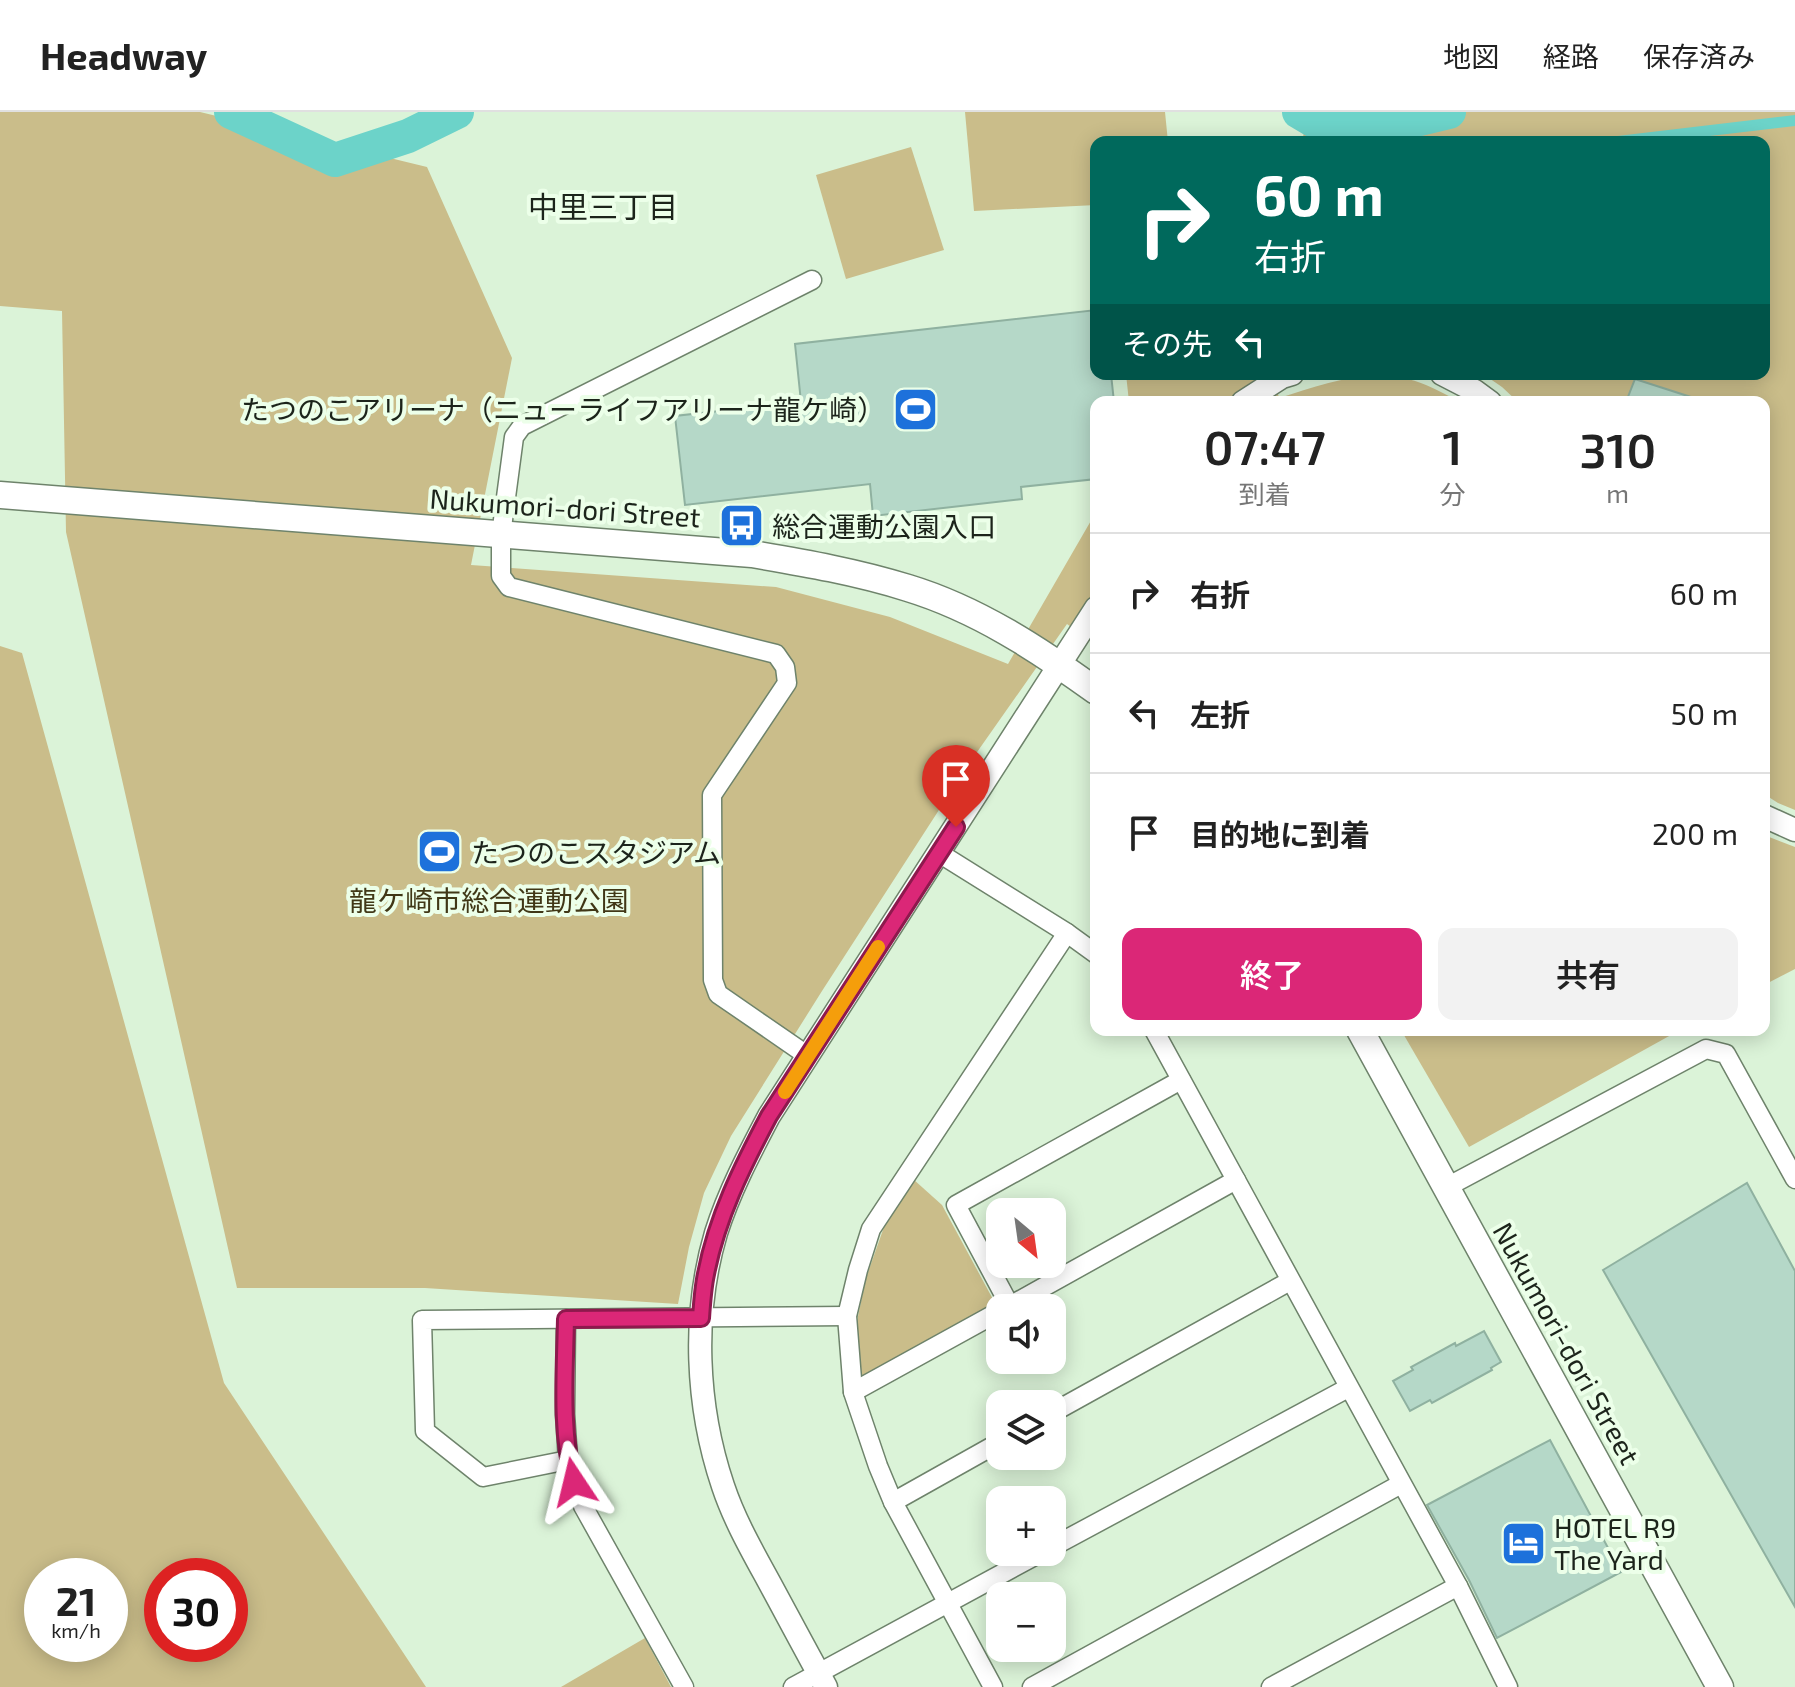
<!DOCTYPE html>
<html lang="ja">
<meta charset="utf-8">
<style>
body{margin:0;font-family:"Exo 2","Noto Sans JP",sans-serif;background:#f2f2f2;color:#222;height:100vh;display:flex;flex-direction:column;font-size:30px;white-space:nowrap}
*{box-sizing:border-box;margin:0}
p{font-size:26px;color:#767676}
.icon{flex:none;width:44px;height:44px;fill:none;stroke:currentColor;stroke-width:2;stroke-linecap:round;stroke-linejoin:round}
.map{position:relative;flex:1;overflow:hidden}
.sheet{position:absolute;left:1090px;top:284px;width:680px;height:640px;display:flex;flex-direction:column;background:#fff;border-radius:16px;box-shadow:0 4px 20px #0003}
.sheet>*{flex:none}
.banner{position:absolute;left:1090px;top:24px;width:680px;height:244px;border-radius:16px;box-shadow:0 4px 20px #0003;background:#00695c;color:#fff;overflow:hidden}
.needle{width:52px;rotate:151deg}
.tools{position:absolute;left:986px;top:1086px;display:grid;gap:16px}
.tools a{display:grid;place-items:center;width:80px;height:80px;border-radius:16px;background:#fff;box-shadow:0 4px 20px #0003;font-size:40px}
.speed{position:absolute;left:24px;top:1446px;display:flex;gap:16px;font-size:40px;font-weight:700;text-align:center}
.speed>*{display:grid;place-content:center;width:104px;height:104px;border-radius:50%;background:#fff;box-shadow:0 4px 20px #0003;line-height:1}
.speed small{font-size:20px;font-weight:400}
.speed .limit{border:12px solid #d22;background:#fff;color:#111}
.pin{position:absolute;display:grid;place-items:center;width:68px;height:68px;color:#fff;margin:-82px -34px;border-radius:50% 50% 50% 0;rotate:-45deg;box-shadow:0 0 8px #0007}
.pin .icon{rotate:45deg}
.me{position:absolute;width:88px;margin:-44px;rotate:350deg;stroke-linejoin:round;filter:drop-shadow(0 0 6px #0008)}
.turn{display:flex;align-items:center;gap:28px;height:168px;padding:0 32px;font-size:36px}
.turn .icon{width:104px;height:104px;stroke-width:2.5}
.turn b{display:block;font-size:56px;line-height:68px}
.then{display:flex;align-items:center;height:76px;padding:0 32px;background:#0003;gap:16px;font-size:30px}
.eta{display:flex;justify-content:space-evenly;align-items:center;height:136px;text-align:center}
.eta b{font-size:48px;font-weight:600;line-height:56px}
.button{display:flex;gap:16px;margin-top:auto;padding:16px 32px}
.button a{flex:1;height:92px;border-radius:16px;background:#db2777;color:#fff;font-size:32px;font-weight:600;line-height:92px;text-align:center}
.button a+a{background:#f2f2f2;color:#222}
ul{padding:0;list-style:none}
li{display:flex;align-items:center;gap:24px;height:120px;padding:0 32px;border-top:2px solid #e0e0e0}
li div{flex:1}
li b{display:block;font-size:30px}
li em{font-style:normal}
header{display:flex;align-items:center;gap:48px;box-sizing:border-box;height:112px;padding:0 40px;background:#fff;border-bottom:2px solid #e0e0e0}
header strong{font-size:38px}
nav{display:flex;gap:44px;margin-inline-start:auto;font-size:28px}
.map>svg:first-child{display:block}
.green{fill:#cabd8a;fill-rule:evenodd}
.water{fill:#6cd3c9}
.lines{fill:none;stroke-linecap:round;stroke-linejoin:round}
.river{stroke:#6cd3c9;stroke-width:34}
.building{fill:#b5d8c8;stroke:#8fb1a0;stroke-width:2}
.minor-casing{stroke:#6e836b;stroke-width:21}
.tertiary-casing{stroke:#6e836b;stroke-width:25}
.secondary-casing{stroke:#6e836b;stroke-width:29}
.minor{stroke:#fff;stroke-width:18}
.tertiary{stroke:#fff;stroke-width:22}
.secondary{stroke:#fff;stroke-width:26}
.route-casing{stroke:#8e194d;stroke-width:20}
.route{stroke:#db2777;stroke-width:14}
.slow{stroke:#f59e0b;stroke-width:14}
.labels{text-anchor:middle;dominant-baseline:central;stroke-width:8;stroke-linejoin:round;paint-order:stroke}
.poi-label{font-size:28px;fill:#1c241b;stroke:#ecffe9;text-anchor:start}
.street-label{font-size:28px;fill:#1c241b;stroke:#ecffe9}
.park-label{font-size:28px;fill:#403716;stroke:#ecffe9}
.neighbourhood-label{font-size:30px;fill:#1c241b;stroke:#ecffe9}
</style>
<header>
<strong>Headway</strong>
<nav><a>地図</a><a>経路</a><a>保存済み</a></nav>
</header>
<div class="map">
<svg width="1795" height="1575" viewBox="0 0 1795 1575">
<rect width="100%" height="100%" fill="#dbf3d8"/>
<g class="green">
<path d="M0,0H200L427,55L512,246L471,453L776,475L890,505L1008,552L1096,400V533L1067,512L968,653L822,879L731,1024L704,1081L689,1135L678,1192L425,1176H237L66,420L62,199L0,194Z"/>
<path d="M965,0H1165L1168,30H1096V93L974,99Z"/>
<path d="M1308,0H1795V698L1778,691L1764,682V290H1518L1502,275L1483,262H1764V30H1302Z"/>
<path d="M911,35L944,138L846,167L816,63Z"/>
<path d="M1126,262H1273L1279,286C1326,271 1378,252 1426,273C1438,278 1449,284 1460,290H1129Z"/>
<path d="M0,534L22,541L224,1271L426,1575H0ZM42,1464H110V1532H42ZM230,1464V1532H162V1464Z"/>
<path d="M1764,723L1795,735V857L1764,873Z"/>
<path d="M1401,918H1680L1469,1035Z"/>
<path d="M913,1067L942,1093L995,1191L860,1266L857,1209L866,1166L884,1115Z"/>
<path d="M645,1526L671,1575H561Z"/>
</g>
<path class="water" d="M1795,3V14L1659,30H1609V25Z"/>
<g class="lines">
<g class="river">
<path d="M231,0L335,48L408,24L457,0"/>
<path d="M1299,0L1326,16L1395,13L1449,0"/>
</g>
</g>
<g class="building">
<path d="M1096,198V262H1111L1114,290H1096V346L1094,347L1096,367L1021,375L1022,387L873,404L870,372L685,393L675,304L801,290L795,232Z"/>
<path d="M1635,267L1697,287L1696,290H1626Z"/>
<path d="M1747,1071L1795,1159V1495L1603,1158Z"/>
<path d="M1484,1219L1501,1250L1491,1256L1492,1258L1432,1291L1430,1288L1410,1299L1393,1269L1413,1258L1411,1255L1455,1231L1456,1234Z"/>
<path d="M1550,1328L1621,1460L1497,1526L1469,1468L1427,1393Z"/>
</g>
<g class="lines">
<defs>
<g id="minor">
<path d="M939,741L1067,821L1096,842"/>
<path d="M1154,918L1458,1474L1508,1575"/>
<path d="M808,944L718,882L713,868L712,683L787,571L785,555L776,542L509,475L501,464V423L514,325L522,314L812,168"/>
<path d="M1445,1076L1706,937L1726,942L1795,1067"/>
<path d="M1010,1194L956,1093L1181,968"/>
<path d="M1006,1196L1236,1068"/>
<path d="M566,1207L565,1302L568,1348"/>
<path d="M853,1280L1000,1199"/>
<path d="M1052,1301L1290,1169"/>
<path d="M893,1390L1000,1330"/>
<path d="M1052,1435L1348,1276"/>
<path d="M684,1575L583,1394L568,1348L483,1365L425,1319L422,1208L847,1204"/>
<path d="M793,1575L1042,1440"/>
<path d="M993,1575L893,1390L878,1354L853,1280L847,1204L858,1158L871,1117L1067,821"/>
<path d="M1032,1575L1401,1372"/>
<path d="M1271,1575L1458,1474"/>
</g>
<g id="tertiary">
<path d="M1442,262L1475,279L1490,290"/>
<path d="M1243,290L1282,265L1292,262"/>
<path d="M1764,704L1795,718"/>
<path d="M826,1575C806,1539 787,1503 768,1468C751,1437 734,1407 723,1374C696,1294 692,1202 716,1121C729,1080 749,1042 769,1004L1096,496"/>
</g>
<g id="secondary">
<path d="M0,383L752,442C805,451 857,460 908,476C977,497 1038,537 1096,579"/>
<path d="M1360,918L1720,1575"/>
</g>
</defs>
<use href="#minor" class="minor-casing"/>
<use href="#tertiary" class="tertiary-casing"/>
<use href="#secondary" class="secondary-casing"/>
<use href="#minor" class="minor"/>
<use href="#tertiary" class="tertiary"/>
<use href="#secondary" class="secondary"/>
</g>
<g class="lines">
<defs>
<path id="route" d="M574,1370C560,1318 565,1261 566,1207L701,1206C702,1191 703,1176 706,1162C717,1105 742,1055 769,1004L956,715"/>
</defs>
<use href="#route" class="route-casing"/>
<use href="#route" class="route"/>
<path class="slow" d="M785,980L878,835"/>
</g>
<defs>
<symbol id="stadium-square" viewBox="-11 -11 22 22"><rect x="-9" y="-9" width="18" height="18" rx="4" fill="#1d71db" stroke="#ecffe9"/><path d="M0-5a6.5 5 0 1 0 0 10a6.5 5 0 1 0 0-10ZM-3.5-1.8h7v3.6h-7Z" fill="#fff"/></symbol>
<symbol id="bus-square" viewBox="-11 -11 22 22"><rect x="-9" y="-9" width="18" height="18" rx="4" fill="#1d71db" stroke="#ecffe9"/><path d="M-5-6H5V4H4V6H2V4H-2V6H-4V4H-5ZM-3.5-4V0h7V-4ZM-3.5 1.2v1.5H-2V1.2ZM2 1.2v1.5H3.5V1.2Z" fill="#fff"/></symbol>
<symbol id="hotel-square" viewBox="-11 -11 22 22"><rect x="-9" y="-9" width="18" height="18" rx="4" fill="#1d71db" stroke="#ecffe9"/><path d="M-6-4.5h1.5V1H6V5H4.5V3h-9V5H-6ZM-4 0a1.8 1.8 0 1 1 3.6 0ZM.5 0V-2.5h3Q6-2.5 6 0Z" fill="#fff"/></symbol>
</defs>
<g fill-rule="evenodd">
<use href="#stadium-square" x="890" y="272" width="51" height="51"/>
<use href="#bus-square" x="716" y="388" width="51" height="51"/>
<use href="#stadium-square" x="414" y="714" width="51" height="51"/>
<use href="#hotel-square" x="1498" y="1406" width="51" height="51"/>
</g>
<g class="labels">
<g class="poi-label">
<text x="885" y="297" text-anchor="end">たつのこアリーナ（ニューライフアリーナ龍ケ崎）</text>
<text x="772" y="414">総合運動公園入口</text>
<text x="471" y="740">たつのこスタジアム</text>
<text x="1554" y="1415">HOTEL R9<tspan x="1554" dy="32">The Yard</tspan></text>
</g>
<g class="street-label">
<text transform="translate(565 395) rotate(4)">Nukumori-dori Street</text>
<text transform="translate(1567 1231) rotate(61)">Nukumori-dori Street</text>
</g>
<g class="park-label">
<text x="489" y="788">龍ケ崎市総合運動公園</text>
</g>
<g class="neighbourhood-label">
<text x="603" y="94">中里三丁目</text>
</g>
</g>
</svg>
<div class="tools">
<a><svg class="needle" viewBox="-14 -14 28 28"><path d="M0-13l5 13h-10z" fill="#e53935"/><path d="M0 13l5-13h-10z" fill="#767676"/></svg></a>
<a><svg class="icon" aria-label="sound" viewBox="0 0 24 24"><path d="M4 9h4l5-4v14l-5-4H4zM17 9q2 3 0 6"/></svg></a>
<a><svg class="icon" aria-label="layers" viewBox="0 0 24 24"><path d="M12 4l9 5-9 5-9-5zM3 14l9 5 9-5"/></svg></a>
<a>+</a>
<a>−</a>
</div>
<div class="speed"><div>21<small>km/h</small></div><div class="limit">30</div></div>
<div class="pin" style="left:956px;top:715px;background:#d93025"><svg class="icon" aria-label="arrive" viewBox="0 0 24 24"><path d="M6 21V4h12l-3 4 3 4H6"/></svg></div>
<svg class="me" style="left:574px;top:1370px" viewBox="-20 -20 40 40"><path d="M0-17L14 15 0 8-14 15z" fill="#db2777" stroke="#fff" stroke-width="4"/></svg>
<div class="banner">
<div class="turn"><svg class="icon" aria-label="right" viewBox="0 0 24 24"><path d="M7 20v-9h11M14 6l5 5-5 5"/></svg><div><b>60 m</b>右折</div></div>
<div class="then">その先<svg class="icon" aria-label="left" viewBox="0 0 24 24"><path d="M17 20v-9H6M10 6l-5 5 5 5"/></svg></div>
</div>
<section class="sheet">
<div class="eta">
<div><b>07:47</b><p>到着</p></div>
<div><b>1</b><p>分</p></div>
<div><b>310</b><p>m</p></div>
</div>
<ul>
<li><svg class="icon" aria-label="right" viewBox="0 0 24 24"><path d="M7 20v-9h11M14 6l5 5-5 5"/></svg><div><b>右折</b></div><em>60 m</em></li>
<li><svg class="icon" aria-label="left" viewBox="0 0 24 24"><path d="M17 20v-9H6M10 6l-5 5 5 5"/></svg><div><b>左折</b></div><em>50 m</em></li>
<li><svg class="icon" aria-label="arrive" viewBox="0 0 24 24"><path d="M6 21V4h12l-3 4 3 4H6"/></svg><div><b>目的地に到着</b></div><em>200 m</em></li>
</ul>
<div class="button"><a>終了</a><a>共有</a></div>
</section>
</div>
